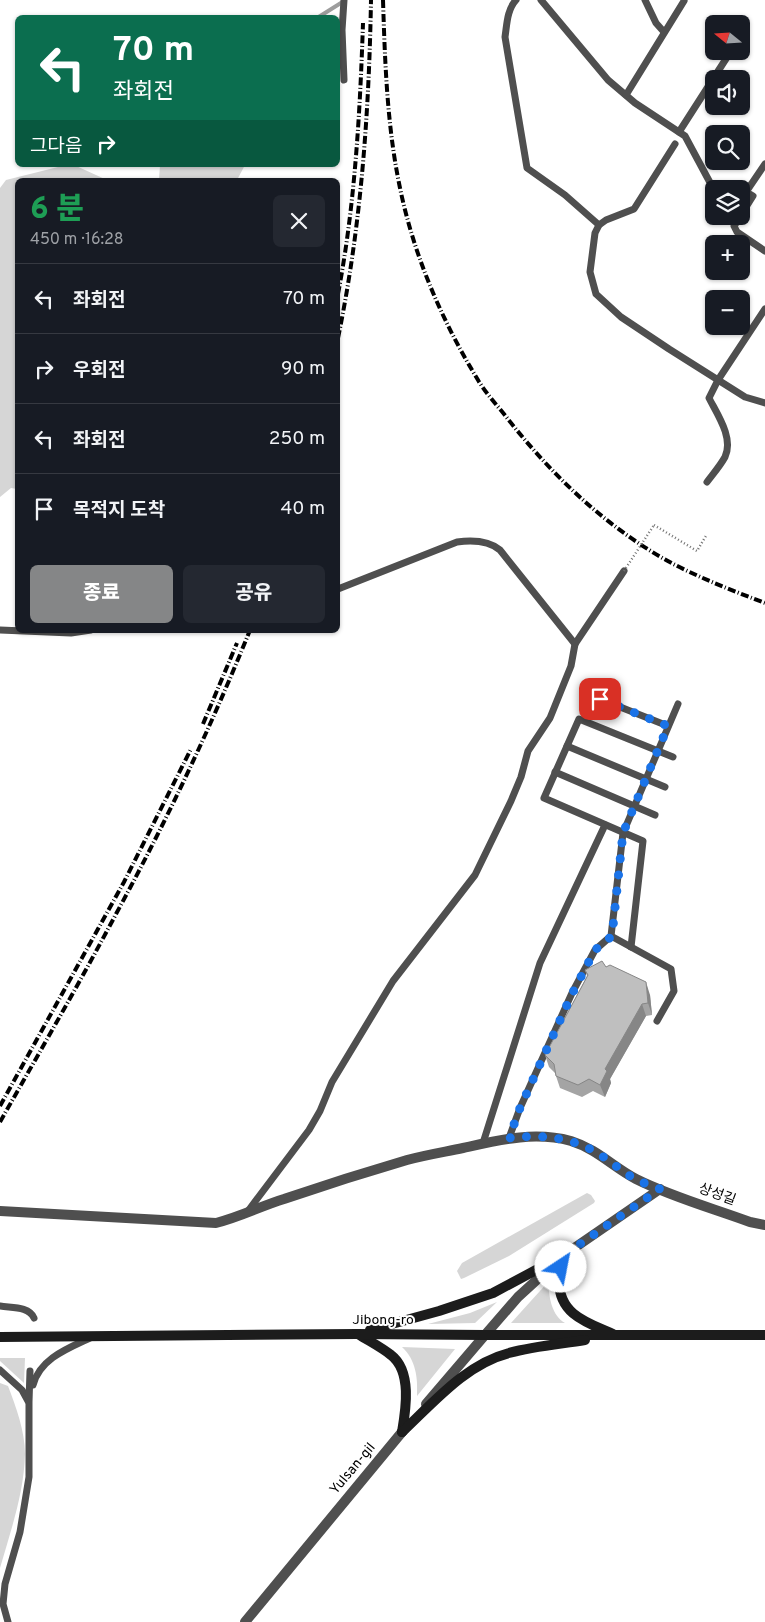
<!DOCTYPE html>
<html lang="ko">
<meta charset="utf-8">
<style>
body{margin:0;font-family:Overpass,"Noto Sans KR",sans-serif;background:#242831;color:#f1f3f6;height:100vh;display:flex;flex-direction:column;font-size:19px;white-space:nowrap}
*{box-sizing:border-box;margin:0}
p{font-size:16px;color:#9ea1a6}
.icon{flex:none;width:28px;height:28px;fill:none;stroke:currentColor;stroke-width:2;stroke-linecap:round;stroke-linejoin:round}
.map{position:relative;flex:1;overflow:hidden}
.panel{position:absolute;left:15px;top:178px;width:325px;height:455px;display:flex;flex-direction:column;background:#171b24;border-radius:8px;box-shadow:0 1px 4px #0004}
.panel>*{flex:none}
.top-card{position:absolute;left:15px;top:15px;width:325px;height:152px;border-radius:8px;box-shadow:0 1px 4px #0004;background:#0b6e4f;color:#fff;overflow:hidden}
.needle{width:32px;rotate:288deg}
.fabs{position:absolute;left:705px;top:15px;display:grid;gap:10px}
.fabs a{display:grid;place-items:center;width:45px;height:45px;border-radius:8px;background:#171b24;box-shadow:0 1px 4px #0004;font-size:25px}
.pin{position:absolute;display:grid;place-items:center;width:42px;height:42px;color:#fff;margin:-21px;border-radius:10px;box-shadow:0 2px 8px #0006}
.me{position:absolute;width:55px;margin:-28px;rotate:34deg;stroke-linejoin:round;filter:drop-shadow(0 0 4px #0008)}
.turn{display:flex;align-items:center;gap:18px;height:105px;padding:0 15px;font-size:22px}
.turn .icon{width:65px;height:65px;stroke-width:2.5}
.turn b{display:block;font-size:35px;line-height:42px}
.then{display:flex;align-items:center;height:48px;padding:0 15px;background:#0003;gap:10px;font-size:19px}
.round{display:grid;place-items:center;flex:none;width:52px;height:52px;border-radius:8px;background:#242831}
.headline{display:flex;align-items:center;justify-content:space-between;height:85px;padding:0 15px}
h1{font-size:30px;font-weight:800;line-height:38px;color:#1e9e55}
.primary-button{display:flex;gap:10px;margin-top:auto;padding:10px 15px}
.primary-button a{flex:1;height:58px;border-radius:8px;background:#858687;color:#fff;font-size:20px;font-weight:800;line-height:58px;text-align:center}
.primary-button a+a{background:#242831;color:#f1f3f6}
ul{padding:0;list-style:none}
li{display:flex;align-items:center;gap:15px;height:70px;padding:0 15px;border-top:1px solid #363941}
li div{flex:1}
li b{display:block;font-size:19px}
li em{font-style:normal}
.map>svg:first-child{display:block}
.green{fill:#d6d6d6}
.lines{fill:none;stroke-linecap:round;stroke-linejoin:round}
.stream{stroke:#9d9d9d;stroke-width:4}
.path{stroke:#717171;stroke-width:2.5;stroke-dasharray:1 2.5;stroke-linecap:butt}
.service{stroke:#4f4f4f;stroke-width:7}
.minor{stroke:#4f4f4f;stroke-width:10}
.tertiary{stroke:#4f4f4f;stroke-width:10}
.secondary{stroke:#1c1c1c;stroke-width:10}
.rail{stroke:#000;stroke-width:4;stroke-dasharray:8 2.5 1 2.5;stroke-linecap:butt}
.path-bridge{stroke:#717171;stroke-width:2.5;stroke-dasharray:1 2.5;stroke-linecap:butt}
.wall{fill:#a4a4a4}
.shaded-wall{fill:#868686}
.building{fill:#bfbfbf;stroke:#868686}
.route{stroke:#1a73e8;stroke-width:9;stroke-dasharray:0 16.2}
.labels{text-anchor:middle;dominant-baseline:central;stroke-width:4;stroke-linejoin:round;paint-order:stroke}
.street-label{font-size:14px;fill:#000;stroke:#fff}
</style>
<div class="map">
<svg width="765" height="1622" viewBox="0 0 765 1622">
<rect width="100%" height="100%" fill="#fff"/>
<g class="green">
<path d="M66,165H74L107,180H18L17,489L11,488L0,497V188L6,180Z"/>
<path d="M160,165H245L237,180H159Z"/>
<path d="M587,1193L591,1195L595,1201L594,1203L509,1256L464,1278L461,1279L457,1271L462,1263Z"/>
<path d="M549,1281C548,1296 552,1316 565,1323H511Z"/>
<path d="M497,1302L475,1323L428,1324L470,1313Z"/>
<path d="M402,1347L455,1349L417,1396C418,1378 416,1360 402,1347Z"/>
<path d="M0,1358H25L24,1383L0,1361Z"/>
<path d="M0,1383L8,1386C16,1407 25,1431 25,1454C24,1493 11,1530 0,1568Z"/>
</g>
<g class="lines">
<path class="stream" d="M317,18L344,1"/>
<path class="path" d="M654,525L697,551L707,534"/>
<g class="service">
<path d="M516,0C507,10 507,24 505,37L527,168L565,195L599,225"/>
<path d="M541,0L608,80L635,103L685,136L714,190"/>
<path d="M645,0L656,23L664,32"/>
<path d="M344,80L342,30L344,0"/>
<path d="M626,95L684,1"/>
<path d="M679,132L731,51"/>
<path d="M675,144L634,209L606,220L599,225L595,233L590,272L596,294L621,317L669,349L745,397L765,403"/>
<path d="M734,189L738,187L741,189"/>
<path d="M741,189L753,196L741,215"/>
<path d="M746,192L765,164"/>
<path d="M741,216L734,226L737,232L765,251"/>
<path d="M707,482C713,474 720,466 725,457C734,438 717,414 709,398L718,380L765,309"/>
<path d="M338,589L457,542C472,540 488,540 500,550L575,644"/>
<path d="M0,630L71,633L91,630"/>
<path d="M600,699L668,726"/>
<path d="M567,746L665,787"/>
<path d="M555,772L655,815"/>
<path d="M611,936L623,833L678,704"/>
<path d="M631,947L643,841L544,798L579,719L673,757"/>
<path d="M509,1138L520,1108L572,993L595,950L611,936L671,969L674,991L657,1021"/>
<path d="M483,1143L540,963L605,825"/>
<path d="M248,1211L309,1130L320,1111L332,1082L393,981L475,875L511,801L521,777L528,751L550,718L571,666L575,644L624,571"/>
<path d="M0,1306C11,1308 29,1306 34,1318"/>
<path d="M0,1370L22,1390L28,1401"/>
<path d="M33,1385C40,1358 69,1348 92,1337"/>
<path d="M8,1622L3,1604L5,1584L20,1532L29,1477V1402L30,1371"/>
</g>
<g class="minor">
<path d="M0,1211L216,1223C240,1217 261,1206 284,1199C325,1185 366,1172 407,1160C425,1155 444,1152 463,1148C499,1140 534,1131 571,1141C597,1149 613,1167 636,1179C672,1197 712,1208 750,1222L765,1225"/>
<path d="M485,1335L518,1297L564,1255L660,1189"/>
</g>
<g class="tertiary">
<path d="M426,1404L485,1335"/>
<path d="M245,1622L407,1426"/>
</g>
<g class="secondary">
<path d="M564,1255C562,1263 559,1273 559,1281C559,1315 588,1323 613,1334"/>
<path d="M370,1330L439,1311L493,1293L564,1255"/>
<path d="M358,1334C369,1341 381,1347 391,1355C412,1371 406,1409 402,1432"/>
<path d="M0,1337L357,1334L485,1335H765"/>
<path d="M402,1432C434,1402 466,1364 509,1353C534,1346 560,1344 585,1340"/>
</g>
<g class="rail">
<path d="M383,0C385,63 387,126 400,188C414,256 442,321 478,380C485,392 495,403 504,414C548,471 602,524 666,560C697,577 731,590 765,603"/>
<path d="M338,294C355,205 360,113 363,23"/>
<path d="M338,338C361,227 369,114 371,0"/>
<path d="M203,724L237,643"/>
<path d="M0,1106L124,882L191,749"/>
<path d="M0,1122C39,1053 79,984 116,914C166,822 211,727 250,630"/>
</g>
<path class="path-bridge" d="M624,571L654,525"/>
</g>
<path class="wall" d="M606,967L650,995L652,1015L646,1016L610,1079L611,1083L605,1097L593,1091L582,1097L560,1088L555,1073L549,1067L545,1055L587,976L585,970Z"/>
<g class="shaded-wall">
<path d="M646,982L650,995L652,1015L648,1003Z"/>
<path d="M642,1004L646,1016L610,1079L611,1083L605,1097L600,1085L605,1069Z"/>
</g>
<path class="building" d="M602,961L606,967L610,965L646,982L648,1003L642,1004L605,1069L607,1071L600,1085L589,1079L578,1085L556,1076L554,1064L545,1055L588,975L585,970Z"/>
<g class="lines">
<path class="route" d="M561,1267L564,1255L660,1189C652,1186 643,1183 635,1179C618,1169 604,1155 586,1147C561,1136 536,1135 509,1138L520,1108L572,994L595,950L612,936L623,833L668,726L600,699"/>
</g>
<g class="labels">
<g class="street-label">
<text transform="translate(717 1195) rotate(20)">상성길</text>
<text x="383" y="1320">Jibong-ro</text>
<text transform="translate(353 1469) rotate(-50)">Yulsan-gil</text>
</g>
</g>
</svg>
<div class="fabs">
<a><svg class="needle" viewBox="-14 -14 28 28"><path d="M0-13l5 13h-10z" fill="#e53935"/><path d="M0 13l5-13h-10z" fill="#9ea1a6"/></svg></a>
<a><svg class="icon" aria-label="sound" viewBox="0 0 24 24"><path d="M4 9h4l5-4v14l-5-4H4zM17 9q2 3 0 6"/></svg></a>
<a><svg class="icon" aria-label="search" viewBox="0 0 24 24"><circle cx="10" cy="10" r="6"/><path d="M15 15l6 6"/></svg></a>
<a><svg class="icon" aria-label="layers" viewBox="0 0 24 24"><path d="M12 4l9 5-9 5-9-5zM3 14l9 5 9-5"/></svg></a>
<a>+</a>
<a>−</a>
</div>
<div class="pin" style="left:600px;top:699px;background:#d93025"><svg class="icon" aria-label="arrive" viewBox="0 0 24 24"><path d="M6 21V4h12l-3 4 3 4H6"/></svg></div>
<svg class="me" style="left:561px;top:1267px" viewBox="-20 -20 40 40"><circle r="19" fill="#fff"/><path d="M0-13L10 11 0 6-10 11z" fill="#1a73e8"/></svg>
<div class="top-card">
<div class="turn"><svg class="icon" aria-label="left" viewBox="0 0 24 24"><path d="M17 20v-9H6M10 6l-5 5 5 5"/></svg><div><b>70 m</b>좌회전</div></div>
<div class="then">그다음<svg class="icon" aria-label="right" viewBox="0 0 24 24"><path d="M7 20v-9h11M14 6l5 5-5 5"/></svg></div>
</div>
<section class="panel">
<div class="headline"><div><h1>6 분</h1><p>450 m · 16:28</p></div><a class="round"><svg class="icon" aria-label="close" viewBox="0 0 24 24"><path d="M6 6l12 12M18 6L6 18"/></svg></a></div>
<ul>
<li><svg class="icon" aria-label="left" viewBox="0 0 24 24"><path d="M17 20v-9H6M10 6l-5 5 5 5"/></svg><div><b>좌회전</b></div><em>70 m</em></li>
<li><svg class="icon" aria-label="right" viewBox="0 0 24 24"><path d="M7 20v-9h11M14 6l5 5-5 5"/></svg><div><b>우회전</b></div><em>90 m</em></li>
<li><svg class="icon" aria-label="left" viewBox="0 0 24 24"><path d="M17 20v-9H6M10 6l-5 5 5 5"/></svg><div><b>좌회전</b></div><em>250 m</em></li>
<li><svg class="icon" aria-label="arrive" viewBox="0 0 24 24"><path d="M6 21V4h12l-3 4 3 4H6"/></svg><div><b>목적지 도착</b></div><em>40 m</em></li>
</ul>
<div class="primary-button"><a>종료</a><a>공유</a></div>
</section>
</div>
